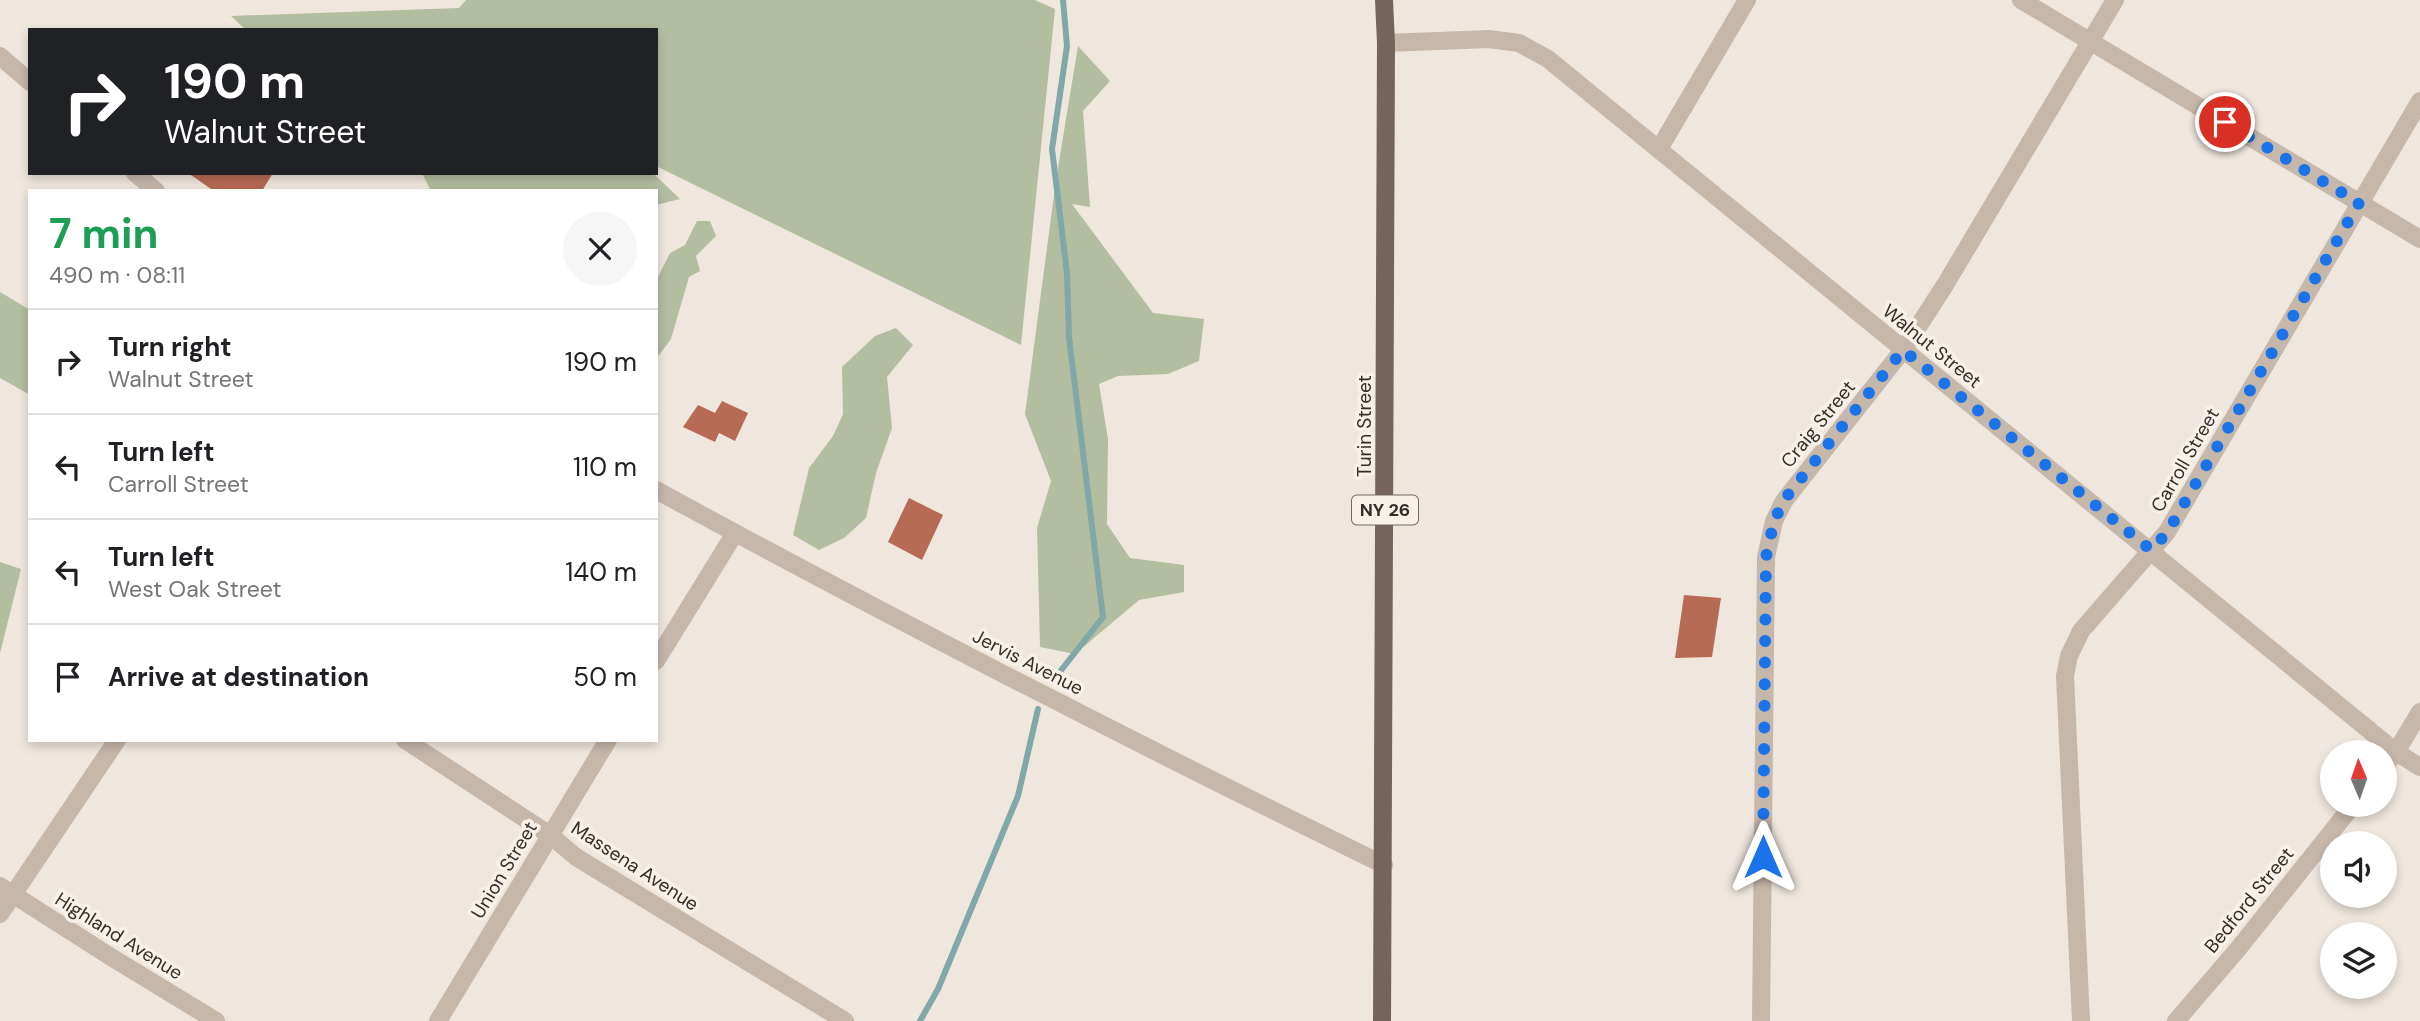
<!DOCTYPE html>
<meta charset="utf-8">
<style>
body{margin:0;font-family:"DM Sans",sans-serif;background:#f6f6f6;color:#202124;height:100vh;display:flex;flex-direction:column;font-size:26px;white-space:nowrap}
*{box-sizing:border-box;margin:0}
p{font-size:23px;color:#757577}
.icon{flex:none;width:38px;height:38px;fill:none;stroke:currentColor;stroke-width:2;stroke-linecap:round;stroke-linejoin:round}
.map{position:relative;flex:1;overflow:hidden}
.sheet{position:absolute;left:28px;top:189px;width:630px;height:553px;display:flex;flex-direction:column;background:#fff;border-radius:0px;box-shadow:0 4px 10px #0003}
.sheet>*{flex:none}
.banner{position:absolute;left:28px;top:28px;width:630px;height:147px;border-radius:0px;box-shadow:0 4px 10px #0003;background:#202124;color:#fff;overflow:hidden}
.needle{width:46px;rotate:358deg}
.controls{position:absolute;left:2320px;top:740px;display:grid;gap:14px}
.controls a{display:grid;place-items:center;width:77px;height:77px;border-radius:50%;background:#fff;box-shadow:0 4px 10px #0003;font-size:35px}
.pin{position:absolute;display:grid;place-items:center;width:60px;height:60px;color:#fff;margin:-30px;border:4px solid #fff;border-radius:50%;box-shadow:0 2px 7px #0007}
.me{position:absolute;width:77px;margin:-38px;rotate:0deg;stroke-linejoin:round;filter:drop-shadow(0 0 5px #0008)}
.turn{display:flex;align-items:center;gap:24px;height:147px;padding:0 21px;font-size:32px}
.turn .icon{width:91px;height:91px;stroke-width:2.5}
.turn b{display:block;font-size:49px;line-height:60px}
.round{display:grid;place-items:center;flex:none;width:74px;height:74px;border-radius:37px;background:#f6f6f6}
.overview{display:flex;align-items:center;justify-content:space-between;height:119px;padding:0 21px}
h1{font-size:42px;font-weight:700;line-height:52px;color:#1e9e55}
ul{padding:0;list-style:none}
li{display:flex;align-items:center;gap:21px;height:105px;padding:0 21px;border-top:2px solid #e0e0e0}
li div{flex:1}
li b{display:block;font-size:26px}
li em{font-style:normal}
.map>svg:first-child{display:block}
.green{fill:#b3bd9f}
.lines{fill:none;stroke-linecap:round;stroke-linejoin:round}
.stream{stroke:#80a8a9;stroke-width:6}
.building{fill:#b76a54}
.minor{stroke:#c6b7ab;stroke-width:18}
.tertiary{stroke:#c6b7ab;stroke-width:18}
.primary{stroke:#75645c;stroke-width:18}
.route{stroke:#1a73e8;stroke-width:12;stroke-dasharray:0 21.6}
.labels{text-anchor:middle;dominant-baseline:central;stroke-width:7;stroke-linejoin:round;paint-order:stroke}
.shield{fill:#f7f1e9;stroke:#6f6863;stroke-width:2}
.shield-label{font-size:18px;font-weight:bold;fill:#352d29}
.street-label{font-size:19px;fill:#352d29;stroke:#f7f1e9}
</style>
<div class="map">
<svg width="2420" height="1021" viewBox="0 0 2420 1021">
<rect width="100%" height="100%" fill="#efe7de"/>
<g class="green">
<path d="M466,0H1035L1055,9L1021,345L656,166V30H246L231,16L459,8Z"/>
<path d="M1078,46L1110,81L1083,111L1090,207L1072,204L1153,313L1204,319L1199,361L1168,374L1118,376L1099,384L1108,439L1107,524L1130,558L1184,565V592L1139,600L1075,654L1040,647L1037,528L1051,481L1025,414L1056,180Z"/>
<path d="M422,173H653L680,199L656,205V191H431Z"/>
<path d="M697,221H710L716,236L696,256L700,271L689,277L671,339L656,359V281L670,253L685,245Z"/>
<path d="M0,292L30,310V395L0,378Z"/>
<path d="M896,328L913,345L887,377L892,428L876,473L866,518L844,538L819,550L793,535L809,468L833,436L843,414L842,367L875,336Z"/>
<path d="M0,562L21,569L0,653Z"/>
</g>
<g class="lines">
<g class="stream">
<path d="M1055,678L1103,617L1069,337L1067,273L1052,149L1067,46L1063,0"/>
<path d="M920,1021L938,989L1018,796L1038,709"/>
</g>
</g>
<g class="building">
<path d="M188,173H273L262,191H214Z"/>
<path d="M722,401L748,413L735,441L719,433L715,442L683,427L698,405L715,413Z"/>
<path d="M909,498L943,515L922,560L888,542Z"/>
<path d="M1684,595L1721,598L1712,657L1675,658Z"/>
</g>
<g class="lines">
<g class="minor">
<path d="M2021,0L2420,239"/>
<path d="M1386,43L1489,39L1519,43L1548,59L2396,752L2420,767"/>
<path d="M1659,149L1747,0"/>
<path d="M656,661L735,533"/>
<path d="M405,740L550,835L576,857L845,1021"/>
<path d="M2385,765L2396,752L2420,712"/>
<path d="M0,886L111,957L216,1021"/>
<path d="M0,914L117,740"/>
<path d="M438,1021L608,740"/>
<path d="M1761,1021L1766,557L1774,521L1784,501L1903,350L1945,285L2115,0"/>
<path d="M2081,1021L2065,676L2069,656L2081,631L2167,532L2420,101"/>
<path d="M2176,1021L2238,949L2353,805"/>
</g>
<g class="tertiary">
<path d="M0,56L30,82"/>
<path d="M135,173L156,191"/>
<path d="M656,490C896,621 1139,745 1384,865"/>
</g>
<path class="primary" d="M1382,1021L1386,43L1384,0"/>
</g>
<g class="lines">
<path class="route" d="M1763,857L1766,557L1774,521L1784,500L1903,350L2151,550L2167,533L2359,203L2225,122"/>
</g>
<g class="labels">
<rect class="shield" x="1352" y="495.5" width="66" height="29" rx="5"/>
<g class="shield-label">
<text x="1385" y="510">NY 26</text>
</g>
<g class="street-label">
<text transform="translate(1932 346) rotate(39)">Walnut Street</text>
<text transform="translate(1818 424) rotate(-51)">Craig Street</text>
<text transform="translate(1364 426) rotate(-90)">Turin Street</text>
<text transform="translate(2185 460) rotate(-60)">Carroll Street</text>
<text transform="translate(1028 662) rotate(27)">Jervis Avenue</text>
<text transform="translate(635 866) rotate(33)">Massena Avenue</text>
<text transform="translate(504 870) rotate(-59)">Union Street</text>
<text transform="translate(2249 900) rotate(-51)">Bedford Street</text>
<text transform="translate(119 936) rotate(32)">Highland Avenue</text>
</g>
</g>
</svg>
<div class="controls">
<a><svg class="needle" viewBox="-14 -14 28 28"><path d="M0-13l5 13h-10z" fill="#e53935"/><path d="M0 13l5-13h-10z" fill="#757577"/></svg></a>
<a><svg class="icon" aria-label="sound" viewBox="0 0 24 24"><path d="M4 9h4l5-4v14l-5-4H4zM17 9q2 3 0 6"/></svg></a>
<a><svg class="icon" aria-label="layers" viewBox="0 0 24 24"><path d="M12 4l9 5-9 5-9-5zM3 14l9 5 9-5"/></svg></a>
</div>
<div class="pin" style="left:2225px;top:122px;background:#d93025"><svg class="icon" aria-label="arrive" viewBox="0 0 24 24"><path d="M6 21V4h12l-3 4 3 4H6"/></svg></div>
<svg class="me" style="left:1763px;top:857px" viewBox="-20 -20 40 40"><path d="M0-17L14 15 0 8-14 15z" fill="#1a73e8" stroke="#fff" stroke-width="4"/></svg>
<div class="banner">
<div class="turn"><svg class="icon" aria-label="right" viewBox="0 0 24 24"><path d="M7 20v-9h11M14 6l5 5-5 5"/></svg><div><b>190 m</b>Walnut Street</div></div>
</div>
<section class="sheet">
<div class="overview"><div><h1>7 min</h1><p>490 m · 08:11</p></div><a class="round"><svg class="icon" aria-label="close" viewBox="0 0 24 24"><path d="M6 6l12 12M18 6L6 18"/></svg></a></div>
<ul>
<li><svg class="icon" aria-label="right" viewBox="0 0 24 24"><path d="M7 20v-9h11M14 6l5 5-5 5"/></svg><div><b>Turn right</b><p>Walnut Street</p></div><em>190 m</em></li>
<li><svg class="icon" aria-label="left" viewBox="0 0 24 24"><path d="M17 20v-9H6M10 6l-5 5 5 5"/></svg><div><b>Turn left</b><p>Carroll Street</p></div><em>110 m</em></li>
<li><svg class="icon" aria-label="left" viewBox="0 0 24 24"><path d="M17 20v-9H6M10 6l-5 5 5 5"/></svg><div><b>Turn left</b><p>West Oak Street</p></div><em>140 m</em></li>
<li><svg class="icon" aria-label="arrive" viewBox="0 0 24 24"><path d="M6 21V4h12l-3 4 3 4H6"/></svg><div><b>Arrive at destination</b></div><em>50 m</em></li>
</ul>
</section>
</div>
